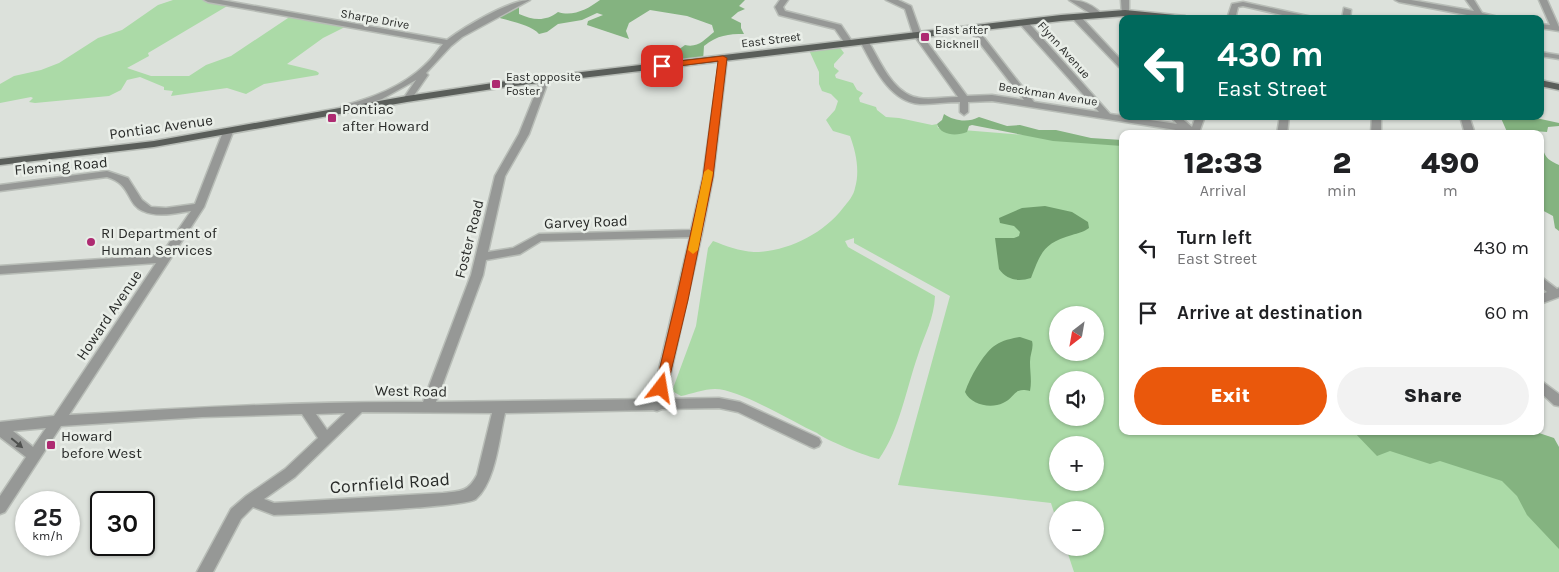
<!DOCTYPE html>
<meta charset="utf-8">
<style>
body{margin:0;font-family:Karla,sans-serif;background:#f2f2f2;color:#202124;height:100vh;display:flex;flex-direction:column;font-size:19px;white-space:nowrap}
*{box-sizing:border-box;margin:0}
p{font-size:16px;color:#757577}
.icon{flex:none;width:28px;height:28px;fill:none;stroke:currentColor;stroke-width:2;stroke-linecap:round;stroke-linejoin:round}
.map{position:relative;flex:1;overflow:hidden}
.details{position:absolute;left:1119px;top:130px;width:425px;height:305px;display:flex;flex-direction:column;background:#fff;border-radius:10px;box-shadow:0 1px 4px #0004}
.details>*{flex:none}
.top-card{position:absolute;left:1119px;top:15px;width:425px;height:105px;border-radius:10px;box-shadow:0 1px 4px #0004;background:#00695c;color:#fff;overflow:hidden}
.needle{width:32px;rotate:211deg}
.tools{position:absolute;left:1049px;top:306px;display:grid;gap:10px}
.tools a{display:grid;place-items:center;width:55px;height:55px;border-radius:50%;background:#fff;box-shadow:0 1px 4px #0004;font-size:25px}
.speed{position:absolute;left:15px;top:491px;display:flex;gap:10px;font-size:25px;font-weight:700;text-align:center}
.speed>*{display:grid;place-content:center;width:65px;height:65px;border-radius:50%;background:#fff;box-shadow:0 1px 4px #0004;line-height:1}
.speed small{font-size:12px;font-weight:400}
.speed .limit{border:2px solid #111;border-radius:8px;background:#fff;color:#111}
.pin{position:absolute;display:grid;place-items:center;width:42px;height:42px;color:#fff;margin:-21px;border-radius:10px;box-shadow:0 2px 8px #0006}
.me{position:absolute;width:55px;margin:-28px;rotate:14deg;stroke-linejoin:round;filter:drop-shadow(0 0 4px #0008)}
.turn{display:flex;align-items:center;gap:18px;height:105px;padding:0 15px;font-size:22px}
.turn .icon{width:65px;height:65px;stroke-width:2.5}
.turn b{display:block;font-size:35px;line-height:42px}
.eta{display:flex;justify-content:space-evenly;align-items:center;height:85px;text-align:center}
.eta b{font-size:30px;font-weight:800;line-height:35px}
.action{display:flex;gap:10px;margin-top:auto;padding:10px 15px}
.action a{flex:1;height:58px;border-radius:30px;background:#ea580c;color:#fff;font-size:20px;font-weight:800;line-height:58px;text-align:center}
.action a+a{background:#f2f2f2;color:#202124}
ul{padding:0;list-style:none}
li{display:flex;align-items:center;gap:15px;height:65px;padding:0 15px}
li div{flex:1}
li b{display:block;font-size:19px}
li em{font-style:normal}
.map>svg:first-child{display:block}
.green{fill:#abdaa7;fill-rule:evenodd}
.forest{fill:#84b380}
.water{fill:#6d9b6a}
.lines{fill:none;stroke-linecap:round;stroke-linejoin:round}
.minor-casing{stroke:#b8bdb7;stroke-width:3}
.major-casing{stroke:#b8bdb7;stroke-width:3}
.minor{fill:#969896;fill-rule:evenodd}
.major{fill:#5a5e5a;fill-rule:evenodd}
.oneway{fill:#4f514f}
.route{fill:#ea580c;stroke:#983908}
.slow{fill:#f59e0b}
.poi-dot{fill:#ae2a71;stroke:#e9eee8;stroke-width:2}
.labels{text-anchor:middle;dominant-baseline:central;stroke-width:5;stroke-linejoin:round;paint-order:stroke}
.far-street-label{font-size:12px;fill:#292b29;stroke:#e9eee8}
.far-poi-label{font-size:12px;fill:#292b29;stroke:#e9eee8;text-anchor:start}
.poi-label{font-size:15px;fill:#292b29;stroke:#e9eee8;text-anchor:start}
.street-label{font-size:15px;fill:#292b29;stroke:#e9eee8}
.near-street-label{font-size:18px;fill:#292b29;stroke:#e9eee8}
</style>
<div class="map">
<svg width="1559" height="572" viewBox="0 0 1559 572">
<rect width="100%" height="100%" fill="#dce1db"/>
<g class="green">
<path d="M173,0H206L229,5L148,53L149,56L127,68L151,76H189L206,65L231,56L291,16L347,26L323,38L287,64L316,71L319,73L318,75L264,84L246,94L227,88L171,96L173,91L164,90V87L140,77L127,80L121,90L109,96L35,103L29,102L33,98L31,97L0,103V84L14,76L41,70L59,63L98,38L122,30L158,5Z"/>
<path d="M838,45L844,53L834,64V67L839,71L835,75L836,78L853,83L857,90L863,93L859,98L860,102L876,107L877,110L886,117L899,118L932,125L937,124L938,128L1122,143V431H1456L1488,462L1559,542V572H1074L1066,548H1095V510H1058L1057,522L1051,503L898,485L950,296L854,243V238L845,241L848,247L935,296C934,319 925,333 918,355C906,389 900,429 879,459C870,458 823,439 817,433C793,422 739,389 715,389C704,389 691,394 681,396L672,391L696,326L708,248L713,241C726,246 739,251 754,252C787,252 823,234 843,208C848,202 854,195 855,188C860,171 856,152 850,136L833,131L826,120L835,110L838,101L831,94L822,91L819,84V72L808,48ZM1058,315H1095V352H1058ZM1058,380H1095V418H1058ZM1058,445H1095V482H1058Z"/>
</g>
<g class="forest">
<path d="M600,0H745L739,6L745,9L738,12L731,18L741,23V28L744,34C728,34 718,35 704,46L703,61L677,63L675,55L678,50L685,45C698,48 704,40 714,32L712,25L687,16L650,10L629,23L626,31L629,39L587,25L588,21L603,15L597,13L582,20L558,24L547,32L539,34C531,24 507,21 494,16L519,3V14C533,20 545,22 558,12C573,17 588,9 600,0Z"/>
<path d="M944,114C954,121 968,123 979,117L1007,126L1020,125L1039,130H1056L1091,138L1122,140V146L1053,141L972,125L969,126L967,132C957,136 941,136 937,124L942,120Z"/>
<path d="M1500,116H1527L1559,123V126L1548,127L1547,132L1534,131L1533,134H1508Z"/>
<path d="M1540,147L1543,149C1545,158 1550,161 1559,165V231L1555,228L1553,216L1540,209Z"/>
<path d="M1353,431H1533L1554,438L1559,447V549L1527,515L1517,496L1502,481L1440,461L1430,464L1390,451L1377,456Z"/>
</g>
<g class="water">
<path d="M1045,206L1072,212L1088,222L1089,228C1084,232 1078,233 1072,235C1044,243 1041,252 1031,278C1018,282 1007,280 999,269L995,238H1014L1019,236L1020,232L1014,226L1000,223L999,218L1022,208Z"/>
<path d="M1020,337L1032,341C1034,348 1030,354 1030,362C1030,372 1032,381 1030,391C1013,387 1016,397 1003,403C991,409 971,405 965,392C968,383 972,375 977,367C990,347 996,341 1020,337Z"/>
</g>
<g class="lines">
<defs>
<g id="minor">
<path d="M204,0H221L447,40C464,27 509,0 530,0L462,37L451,46L426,73L428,75L410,101H404L403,99L416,80L382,99L345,111L341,108L342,106C372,98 402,87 425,65C432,59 437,51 443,44L208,2Z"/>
<path d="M780,0H788L783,7L785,11L841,25L853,43L846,45L835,29L779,15L775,7Z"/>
<path d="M886,0H898L911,6L921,34L967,96L992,95L1024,100L968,28L972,26H975L1034,102L1099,112L1020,24L1019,22L1023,20H1026L1110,114L1177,124L1170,116H1179L1192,127L1196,116H1205L1200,130L1195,133L992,101L968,102V112L964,115L960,112V102C947,102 933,104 920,104C889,102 873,65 860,41L861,39H867C880,60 892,94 919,98C931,100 946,97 958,97L913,34L905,9Z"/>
<path d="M1069,0C1083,0 1093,5 1103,15L1096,17Z"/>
<path d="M1121,0H1129V12L1138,19H1128L1122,15Z"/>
<path d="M1395,0H1411L1474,11L1466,0H1474L1482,13L1506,19H1488L1399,2Z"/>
<path d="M1539,0H1547L1559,27V31L1540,28V24L1550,25Z"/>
<path d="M1243,2L1312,17L1316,19H1300L1243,6L1238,7L1235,19H1227L1232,4Z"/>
<path d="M1344,8L1351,10L1350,19H1342Z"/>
<path d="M1073,15H1079L1122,61V67H1119L1073,19Z"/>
<path d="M1540,52L1559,55V59L1540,56Z"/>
<path d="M720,56L727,58L713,177L702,233L665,399L719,398L740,402L819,438L821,442L819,446L814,448L809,446L738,412L719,408L662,409L657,411L653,410L505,413C499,438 496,481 476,499C465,508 300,514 274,515L253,507L241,519L213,572H197L231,509L246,496L285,469L318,438L302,414L202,417L61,426L5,512L0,514V496L26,457L0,437V422L54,416L156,263L0,274V266L161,255L191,211C176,213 158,218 143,211C126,204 132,184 107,177L0,191V185L107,171L128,178L142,200L151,207L166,208L195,204L223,132L228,129L233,132L204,207L69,415C187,408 304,401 423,402L471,275L495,176L519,134L542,77L545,76L549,79L529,134L505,176L488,252L513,248L539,234L691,230L703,177ZM690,237L652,399L436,402L483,275L486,260L520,254L541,241ZM362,412L492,413L477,475C468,492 461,491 443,493L274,503L264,499L295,477ZM345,413L327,430L316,414ZM46,428L33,447L13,431Z"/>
<path d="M1280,116H1289L1287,134H1277Z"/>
<path d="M1372,116H1381V134H1371Z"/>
<path d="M1460,116H1469L1475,134H1465Z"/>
<path d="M1540,276L1557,289L1559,288V297L1540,304V295L1547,292L1540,286Z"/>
<path d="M1540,380L1559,394V406L1554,405L1540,392Z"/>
</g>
<g id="major">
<path d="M1125,10L1185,16L1189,19H1157L1125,16L1061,21L506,87L407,102L154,147L0,165V159L154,141L407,96L506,81L1061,15Z"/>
<path d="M1540,80L1559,84V90L1540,86Z"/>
</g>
</defs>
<use href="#minor" class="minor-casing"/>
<use href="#major" class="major-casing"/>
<use href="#minor" class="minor"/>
<use href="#major" class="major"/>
</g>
<defs><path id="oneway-solid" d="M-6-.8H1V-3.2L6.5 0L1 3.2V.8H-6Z" transform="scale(1.25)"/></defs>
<use class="oneway" href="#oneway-solid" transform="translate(17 443) rotate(40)"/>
<path class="route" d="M723,56L727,58L713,177L688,300L667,388L666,391H656L655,388L676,300L703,177L718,61L662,68L657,66L662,63Z"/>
<path class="slow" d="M708,169L713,172L698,250L693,254L688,250L704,172Z"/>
<g class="poi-dot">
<rect x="920" y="32" width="10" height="10" rx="2.5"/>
<rect x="491" y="79" width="10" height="10" rx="2.5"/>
<rect x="327" y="113" width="10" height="10" rx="2.5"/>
<circle cx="91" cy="242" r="5"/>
<rect x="46" y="440" width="10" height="10" rx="2.5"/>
</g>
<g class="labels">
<g class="far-street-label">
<text transform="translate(375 19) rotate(10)">Sharpe Drive</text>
<text transform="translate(771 40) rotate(-7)">East Street</text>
<text transform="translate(1064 50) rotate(48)">Flynn Avenue</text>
<text transform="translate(1048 94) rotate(9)">Beeckman Avenue</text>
</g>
<g class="far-poi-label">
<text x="935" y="30">East after<tspan x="935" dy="14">Bicknell</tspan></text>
<text x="506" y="77">East opposite<tspan x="506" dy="14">Foster</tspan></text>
</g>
<g class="poi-label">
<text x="342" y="109">Pontiac<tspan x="342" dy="17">after Howard</tspan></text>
<text x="101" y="233">RI Department of<tspan x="101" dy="17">Human Services</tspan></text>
<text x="61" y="436">Howard<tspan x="61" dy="17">before West</tspan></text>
</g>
<g class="street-label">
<text transform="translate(161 127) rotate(-8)">Pontiac Avenue</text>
<text transform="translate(61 166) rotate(-5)">Fleming Road</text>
<text transform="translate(586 222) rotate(-2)">Garvey Road</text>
<text transform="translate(469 239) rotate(-76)">Foster Road</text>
<text transform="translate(109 315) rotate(-56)">Howard Avenue</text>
<text transform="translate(411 391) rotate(1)">West Road</text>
</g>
<g class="near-street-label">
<text transform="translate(390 483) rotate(-4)">Cornfield Road</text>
</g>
</g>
</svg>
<div class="tools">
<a><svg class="needle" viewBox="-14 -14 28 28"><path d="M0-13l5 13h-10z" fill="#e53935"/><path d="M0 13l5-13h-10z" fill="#757577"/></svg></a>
<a><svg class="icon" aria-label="sound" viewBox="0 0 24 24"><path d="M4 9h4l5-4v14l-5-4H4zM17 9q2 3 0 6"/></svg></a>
<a>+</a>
<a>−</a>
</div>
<div class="speed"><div>25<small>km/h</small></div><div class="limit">30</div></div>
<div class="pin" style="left:662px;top:66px;background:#d93025"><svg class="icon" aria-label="arrive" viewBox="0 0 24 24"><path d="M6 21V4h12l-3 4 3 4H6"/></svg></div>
<svg class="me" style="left:661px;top:388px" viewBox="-20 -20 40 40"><path d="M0-17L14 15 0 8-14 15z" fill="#ea580c" stroke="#fff" stroke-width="4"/></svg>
<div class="top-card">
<div class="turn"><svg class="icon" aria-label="left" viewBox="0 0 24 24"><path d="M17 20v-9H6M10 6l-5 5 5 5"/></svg><div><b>430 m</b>East Street</div></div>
</div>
<section class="details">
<div class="eta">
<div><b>12:33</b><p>Arrival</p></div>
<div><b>2</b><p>min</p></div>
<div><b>490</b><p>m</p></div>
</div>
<ul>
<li><svg class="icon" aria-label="left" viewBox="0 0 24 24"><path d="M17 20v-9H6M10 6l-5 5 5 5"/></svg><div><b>Turn left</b><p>East Street</p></div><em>430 m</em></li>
<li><svg class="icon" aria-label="arrive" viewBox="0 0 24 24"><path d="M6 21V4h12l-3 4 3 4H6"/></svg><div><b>Arrive at destination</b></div><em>60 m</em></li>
</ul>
<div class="action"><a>Exit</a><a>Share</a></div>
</section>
</div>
